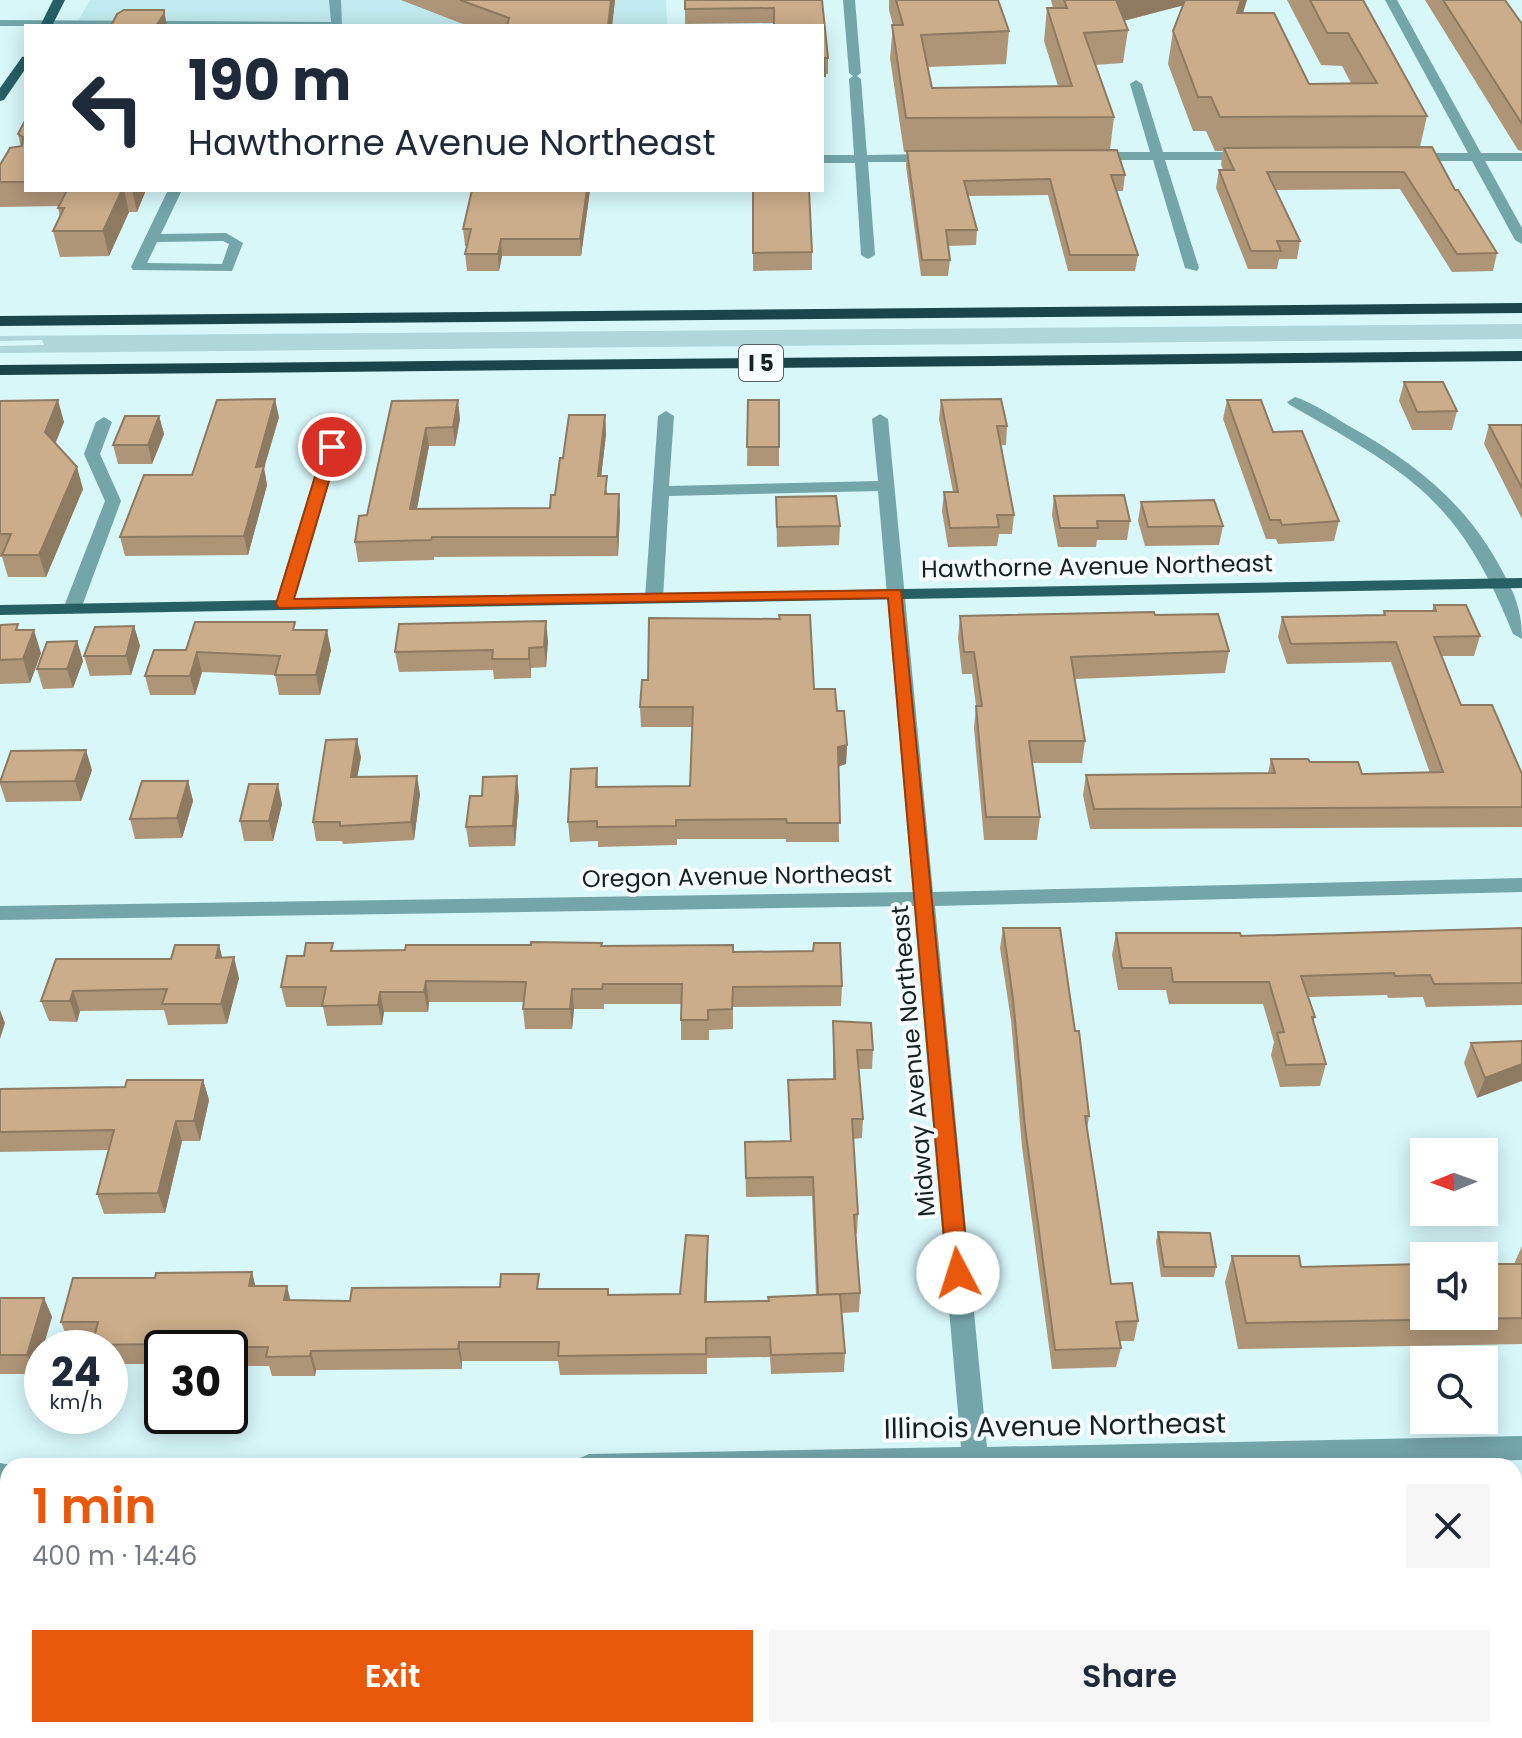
<!DOCTYPE html>
<meta charset="utf-8">
<style>
body{margin:0;font-family:Poppins,sans-serif;background:#f6f6f7;color:#1f2937;height:100vh;display:flex;flex-direction:column;font-size:30px;white-space:nowrap}
*{box-sizing:border-box;margin:0}
p{font-size:26px;color:#747a83}
.icon{flex:none;width:44px;height:44px;fill:none;stroke:currentColor;stroke-width:2;stroke-linecap:round;stroke-linejoin:round}
.map{position:relative;flex:1;overflow:hidden}
.panel{position:absolute;left:0px;top:1458px;width:1522px;height:280px;display:flex;flex-direction:column;background:#fff;border-radius:24px 24px 0 0;box-shadow:0 4px 20px #0003}
.panel>*{flex:none}
.banner{position:absolute;left:24px;top:24px;width:800px;height:168px;border-radius:0px;box-shadow:0 4px 20px #0003;background:#fff;color:#1f2937;overflow:hidden}
.needle{width:52px;rotate:269deg}
.controls{position:absolute;left:1410px;top:1138px;display:grid;gap:16px}
.controls a{display:grid;place-items:center;width:88px;height:88px;border-radius:0px;background:#fff;box-shadow:0 4px 20px #0003;font-size:40px}
.speed{position:absolute;left:24px;top:1330px;display:flex;gap:16px;font-size:40px;font-weight:700;text-align:center}
.speed>*{display:grid;place-content:center;width:104px;height:104px;border-radius:50%;background:#fff;box-shadow:0 4px 20px #0003;line-height:1}
.speed small{font-size:20px;font-weight:400}
.speed .limit{border:4px solid #111;border-radius:12px;background:#fff;color:#111}
.pin{position:absolute;display:grid;place-items:center;width:68px;height:68px;color:#fff;margin:-34px;border:4px solid #fff;border-radius:50%;box-shadow:0 2px 8px #0007}
.me{position:absolute;width:88px;margin:-44px;rotate:355deg;stroke-linejoin:round;filter:drop-shadow(0 0 6px #0008)}
.turn{display:flex;align-items:center;gap:28px;height:168px;padding:0 32px;font-size:36px}
.turn .icon{width:104px;height:104px;stroke-width:2.5}
.turn b{display:block;font-size:56px;line-height:68px}
.round{display:grid;place-items:center;flex:none;width:84px;height:84px;border-radius:0px;background:#f6f6f7}
.summary{display:flex;align-items:center;justify-content:space-between;height:136px;padding:0 32px}
h1{font-size:48px;font-weight:600;line-height:60px;color:#ea580c}
.cta{display:flex;gap:16px;margin-top:auto;padding:16px 32px}
.cta a{flex:1;height:92px;border-radius:0px;background:#ea580c;color:#fff;font-size:32px;font-weight:600;line-height:92px;text-align:center}
.cta a+a{background:#f6f6f7;color:#1f2937}
.map>svg:first-child{display:block}
.built{fill:#c0eaed}
.green{fill:#b0d6da}
.lines{fill:none;stroke-linecap:round;stroke-linejoin:round}
.minor{fill:#73a5a9;fill-rule:evenodd}
.major{fill:#265f64;fill-rule:evenodd}
.highway{fill:#1b4548;fill-rule:evenodd}
.wall{fill:#af9578}
.shaded-wall{fill:#8e7961}
.building{fill:#cbad8b;stroke:#8e7961;stroke-width:2}
.route{fill:#ea580c;stroke:#983908;stroke-width:2}
.labels{text-anchor:middle;dominant-baseline:central;stroke-width:8;stroke-linejoin:round;paint-order:stroke}
.shield{fill:#f8feff;stroke:#596364;stroke-width:2}
.shield-label{font-size:22px;font-weight:bold;fill:#152122}
.street-label{font-size:24px;fill:#152122;stroke:#f8feff}
.near-street-label{font-size:28px;fill:#152122;stroke:#f8feff}
</style>
<div class="map">
<svg width="1522" height="1738" viewBox="0 0 1522 1738">
<rect width="100%" height="100%" fill="#d7f7f9"/>
<path class="built" d="M90,0H666L667,25L75,26Z"/>
<path class="green" d="M1522,324V339L0,353V346L44,345L42,340L0,341V336Z"/>
<g class="lines">
<g class="minor">
<path d="M329,0H341L342,26H0V20L331,22Z"/>
<path d="M843,0H855L861,73L857,76L861,79L867,155L934,154L940,158L934,162H868L875,255L868,259L861,255L855,163H822V155H854L849,79L853,76L849,73Z"/>
<path d="M1385,0H1397L1481,153H1522V161H1485L1522,228V244L1515,240L1472,161H1410L1404,157L1410,153H1468Z"/>
<path d="M1136,80L1142,84L1163,152H1250L1256,156L1250,160H1165L1199,268L1197,271L1185,268L1153,160H1094L1088,156L1094,152H1150L1130,84Z"/>
<path d="M168,190H182L161,234L226,233L243,243L232,271L133,270L131,267ZM223,241L229,244L222,264L147,263L157,242Z"/>
<path d="M1295,397C1314,403 1332,416 1349,426C1412,461 1464,501 1499,565C1514,592 1522,609 1522,639L1513,634C1459,499 1411,474 1290,405L1287,402Z"/>
<path d="M666,411L674,416L669,486L878,481L872,419L880,414L888,419L933,892L1522,878V892L935,906L987,1447L1522,1436V1460L1194,1466H576L580,1458L589,1454L961,1447L914,906L0,920V906L913,892L878,491L669,496L663,598L654,603L648,602L645,598L658,416Z"/>
<path d="M340,415L348,420L293,604L284,609L278,608L275,604L332,420Z"/>
<path d="M104,417L112,422L100,454L121,501L81,609L72,614L63,609L105,501L84,454L96,422Z"/>
<path d="M0,1463L16,1466H8V1487H0Z"/>
</g>
<g class="major">
<path d="M53,0H65L52,26H40Z"/>
<path d="M26,56V68L4,100L0,101V88L22,57Z"/>
<path d="M1522,578V588L0,615V605Z"/>
</g>
<g class="highway">
<path d="M1522,303V313L0,326V316Z"/>
<path d="M1522,351V361L0,375V365Z"/>
</g>
</g>
<g class="wall">
<path d="M401,0H615L612,26H468Z"/>
<path d="M822,0L828,58V74H824V91H822V26L774,23L685,24V9Z"/>
<path d="M889,0H998L1009,31L1006,64L928,67L932,88L1058,86L1044,41L1047,8H1053L1051,0H1247L1243,13L1309,84L1351,83L1342,66L1321,65L1287,0H1363L1427,116L1420,147L1455,190L1497,253L1493,271L1452,272L1400,189L1276,190L1300,241L1297,259H1279L1277,269H1248L1216,188L1219,170H1223L1221,165L1223,151H1215L1206,131H1193L1168,64L1173,31L1183,5L1124,21L1128,30L1123,63L1095,65L1114,117L1110,150L1125,175L1123,191H1116L1138,255L1135,271H1068L1048,195L968,196L977,230L976,245L948,246L950,260L948,276H921L906,166L907,152H904L890,58L893,25L889,10Z"/>
<path d="M1425,0H1505L1522,24V151L1518,150Z"/>
<path d="M26,119V190H146L137,212H129L109,256L60,257L53,231L60,217L58,208L59,206L0,207V182L21,147L18,134Z"/>
<path d="M590,190L581,256H502L499,271H467L465,254L467,246H465L463,229Z"/>
<path d="M753,190L812,252V270L753,271Z"/>
<path d="M1404,382L1457,411L1452,430H1412L1399,401Z"/>
<path d="M748,400H779V466H747Z"/>
<path d="M941,400L1007,426L1006,445H1001L1014,515L1012,534H999L997,546L948,547L942,511L944,492H953L939,419Z"/>
<path d="M1227,400L1273,432L1339,521L1334,541L1278,544L1276,539H1266L1223,419Z"/>
<path d="M0,401L64,422L55,443L83,489L46,577H8L2,557H0Z"/>
<path d="M392,401L460,419L455,446H429L417,509L550,508L555,495L563,458L605,415L606,434L601,476L608,494L620,513L618,556L434,557V560L358,562L355,542L367,515Z"/>
<path d="M159,416L164,434L152,464H118L113,445Z"/>
<path d="M279,417L264,468L267,485L248,555L125,556L120,537L192,475Z"/>
<path d="M1489,425H1522V519L1484,444Z"/>
<path d="M1054,496L1130,521L1127,540H1097L1096,547H1058L1052,515Z"/>
<path d="M776,497L840,526L839,545L777,547Z"/>
<path d="M1141,502L1223,526L1219,545L1145,546L1138,521Z"/>
<path d="M1434,605L1480,636L1474,656H1442L1461,705L1522,774V827L1090,829L1083,795L1086,775L1268,773L1271,759L1310,762L1362,774L1430,773L1391,662L1287,664L1278,637L1282,617L1383,615L1384,611H1432Z"/>
<path d="M1155,615L1229,651L1225,673L1075,679L1085,741L1082,763H1032L1040,817L1037,840H984L974,728L976,706L972,674H962L958,638L960,616Z"/>
<path d="M0,625L20,630L41,653L30,683L0,684Z"/>
<path d="M134,626L140,646L131,675L90,676L84,656Z"/>
<path d="M296,630L331,650L320,695H279L275,675L202,672L195,695H150L145,676L186,650Z"/>
<path d="M77,641L83,661L73,688L43,689L37,669Z"/>
<path d="M548,641L546,667L531,668V678L494,679L493,670L399,672L395,652Z"/>
<path d="M814,689L837,711L847,745L846,764L838,766L839,842H786V839H677V845L598,847V841L570,842L568,822L597,768L598,787L690,786L692,727H641L640,707Z"/>
<path d="M361,757L357,777L420,794L414,840L343,844L342,841H316L313,822Z"/>
<path d="M92,770L81,801L6,802L0,784V780Z"/>
<path d="M188,781L193,801L182,838L135,839L130,819Z"/>
<path d="M519,796L515,846L469,847L466,827Z"/>
<path d="M282,804L273,841H244L240,821Z"/>
<path d="M1003,928L1075,1031L1089,1116L1087,1129L1111,1284L1138,1321L1134,1341H1119L1121,1348L1116,1367L1052,1369L1022,1147L1011,1020L1000,948Z"/>
<path d="M1522,928V1005L1426,1007L1423,997L1388,998L1387,995L1308,997L1315,1017L1313,1022L1326,1064L1320,1086L1280,1087L1271,1055L1274,1042L1263,1004H1169L1166,990H1118L1112,955L1116,933L1241,936Z"/>
<path d="M219,945L222,958L239,978L227,1024L168,1025L164,1010L80,1011L77,1022L49,1021L41,1001Z"/>
<path d="M602,946L733,952L842,986L841,1006L733,1007V1029L709,1030V1040H681V1004H604V1009H574L572,1029H525L523,1009L524,1002H429L428,1012H384L382,1025L327,1026L323,1007H286L281,987L304,956L335,951Z"/>
<path d="M833,1021L873,1050L872,1069H859L863,1119L862,1138L853,1139L858,1214L857,1234H855L860,1293L859,1312L842,1313L845,1353L844,1372L771,1374L770,1357L707,1358V1374L560,1375L558,1361H462V1369L316,1370L315,1376H272L269,1366H236L233,1356H230V1348H162V1364H110V1348H93L92,1345L93,1341L69,1342L61,1322L256,1286L291,1301H350L541,1289H608L609,1295L680,1294L708,1256L706,1302L768,1301L816,1295L812,1196L746,1197L745,1142L790,1141L788,1080L833,1079Z"/>
<path d="M1522,1041L1477,1098L1464,1063L1471,1043Z"/>
<path d="M203,1080L209,1100L200,1141H182L165,1213L104,1214L97,1194L109,1150L0,1152V1089L125,1087Z"/>
<path d="M1158,1232L1216,1267L1214,1277H1161L1156,1242Z"/>
<path d="M1459,1245L1424,1316L1514,1264L1522,1246V1344L1238,1349L1225,1282L1232,1256L1301,1267L1410,1264L1417,1246Z"/>
<path d="M0,1298H44L52,1317L42,1348V1352L36,1374H0Z"/>
<rect x="1514" y="1532" width="8" height="103"/>
<path d="M0,1583H8V1657L0,1658Z"/>
</g>
<g class="shaded-wall">
<path d="M611,0H615L612,26H608Z"/>
<path d="M1113,0H1193V3L1110,24Z"/>
<path d="M1241,0H1247L1232,46L1237,13Z"/>
<path d="M164,10L167,26H156Z"/>
<path d="M122,190H124L129,212L109,256L103,231Z"/>
<path d="M132,190H146L137,212Z"/>
<path d="M587,190H590L581,256L580,239Z"/>
<path d="M501,239L502,256L499,271L498,254Z"/>
<path d="M275,399L279,417L264,468L267,485L248,555L244,536L256,467Z"/>
<path d="M58,400L64,422L51,454L45,432Z"/>
<path d="M458,400L460,419L455,446L453,427Z"/>
<path d="M605,415L606,434L599,496L598,476Z"/>
<path d="M159,416L164,434L152,464L148,445Z"/>
<path d="M426,428L429,446L413,528L410,509Z"/>
<path d="M77,467L83,489L46,577L39,555Z"/>
<path d="M619,494L620,513L618,556L617,537Z"/>
<path d="M546,621L548,641L546,667L544,647Z"/>
<path d="M134,626L140,646L131,675L126,656Z"/>
<path d="M34,630L41,653L30,683L23,659Z"/>
<path d="M327,630L331,650L320,695L316,675Z"/>
<path d="M77,641L83,661L73,688L67,669Z"/>
<path d="M529,648L531,668V678L529,659Z"/>
<path d="M197,652L202,672L195,695L190,676Z"/>
<path d="M357,739L361,757L354,795L351,777Z"/>
<path d="M847,745L846,764L837,767L838,747Z"/>
<path d="M86,750L92,770L81,801L75,781Z"/>
<path d="M417,776L420,794L414,840L411,822Z"/>
<path d="M517,776L519,796L515,846L513,826Z"/>
<path d="M188,781L193,801L182,838L177,818Z"/>
<path d="M278,784L282,804L273,841L269,821Z"/>
<path d="M219,945L224,965L216,958Z"/>
<path d="M234,957L239,978L227,1024L221,1004Z"/>
<path d="M426,981L429,1002L428,1012L424,992Z"/>
<path d="M572,989L574,1009L572,1029L570,1009Z"/>
<path d="M73,991L80,1011L77,1022L70,1001Z"/>
<path d="M380,992L384,1012L382,1025L378,1005Z"/>
<path d="M0,1010L5,1023L0,1039Z"/>
<path d="M1522,1064V1081L1477,1098L1485,1078Z"/>
<path d="M203,1080L209,1100L200,1141L194,1121Z"/>
<path d="M176,1121L182,1141L165,1213L158,1193Z"/>
<path d="M708,1236V1256L706,1322L705,1302Z"/>
<path d="M252,1272L257,1292L249,1286Z"/>
<path d="M287,1286L292,1306L284,1300Z"/>
<path d="M44,1298L52,1317L43,1348H42V1352L36,1374L27,1355Z"/>
<path d="M170,1336L174,1348H169L168,1344Z"/>
<path d="M459,1342L462,1361V1369L458,1349Z"/>
<path d="M311,1351L316,1370L315,1376L310,1356Z"/>
</g>
<g class="building">
<path d="M460,0H611L608,26H507L509,18Z"/>
<path d="M685,0H822L828,58H824L825,76H822V26H774V8L685,9Z"/>
<path d="M896,0H998L1009,31L921,35L932,88L1072,86L1047,8H1067L1064,0H1116L1128,30L1084,33L1114,117L906,118L892,25H903Z"/>
<path d="M1185,0H1241L1237,13H1274L1309,84L1377,83L1348,33H1327L1310,0H1363L1427,116L1220,117L1211,97H1198L1173,31Z"/>
<path d="M1443,0H1505L1522,24V124Z"/>
<path d="M124,10H164V14L156,26H111L117,14Z"/>
<path d="M26,119V182H0V165L10,148L22,146L23,137L18,134Z"/>
<path d="M1432,147L1455,190H1458L1497,253L1457,254L1404,172H1267L1300,241H1277L1281,251H1251L1219,170H1234L1224,148Z"/>
<path d="M1117,150L1125,175H1111L1138,255H1070L1050,179L964,181L977,230H946L950,260H922L907,151Z"/>
<path d="M67,190H122L103,231H53L64,208H58Z"/>
<path d="M472,190H587L580,239H501L498,254H465L471,229H463Z"/>
<path d="M753,190H809L812,252L753,253Z"/>
<path d="M1404,382H1443L1457,411L1417,412Z"/>
<path d="M275,399L256,467L264,466L244,536L120,537L144,475H192L217,400Z"/>
<path d="M1001,399L1007,426H997L1014,515H997L999,527L950,528L944,492H958L941,400Z"/>
<path d="M58,400L45,432L77,467L39,555H2L11,534H0V401Z"/>
<path d="M458,400L453,427L426,428L410,509L550,508L551,495H555L560,458H563L569,415H605L598,476H607L605,494H619L617,537H432L431,540L355,542L359,516L367,515L392,401Z"/>
<path d="M748,400H779V447H747Z"/>
<path d="M1227,400H1261L1273,432L1302,431L1339,521L1282,525L1280,520H1270Z"/>
<path d="M125,416H159L148,445H113Z"/>
<path d="M1489,425H1522V488Z"/>
<path d="M1124,495L1130,521H1097L1098,528H1060L1054,496Z"/>
<path d="M836,496L840,526L777,527L776,497Z"/>
<path d="M1214,500L1223,526L1148,527L1141,502Z"/>
<path d="M1434,605H1466L1480,636L1434,637L1461,705H1492L1522,774V807L1094,809L1086,775L1275,773L1271,759H1308L1310,762H1358L1362,774L1443,772L1396,642L1291,644L1282,617L1385,615L1384,611H1436Z"/>
<path d="M1154,612L1155,615L1218,614L1229,651L1071,657L1085,741H1029L1040,817H986L976,706H982L974,652H964L960,616Z"/>
<path d="M779,615H810L814,689H835L837,711H844L847,745L838,747L840,823H787L786,819L676,820V826L597,827V821L568,822L571,769L597,768L596,787L690,786L693,707H640L642,680H648L649,618L780,619Z"/>
<path d="M546,621L544,647L529,648V659H492L493,650L395,652L399,624Z"/>
<path d="M195,622H295L293,630H327L316,675H275L280,656L197,652L190,676H145L154,650H186Z"/>
<path d="M18,624L16,630H34L23,659L0,660V625Z"/>
<path d="M134,626L126,656H84L95,627Z"/>
<path d="M77,641L67,669H37L47,642Z"/>
<path d="M357,739L351,777L417,776L411,822L340,826V822H313L326,740Z"/>
<path d="M86,750L75,781L0,782L11,751Z"/>
<path d="M517,776L513,826L466,827L470,796H482L483,777Z"/>
<path d="M142,781H188L177,818L130,819Z"/>
<path d="M249,784H278L269,821H240Z"/>
<path d="M1003,928H1060L1075,1031H1079L1089,1116H1085L1111,1284L1132,1283L1138,1321L1116,1322L1121,1348L1055,1350L1025,1127L1013,999Z"/>
<path d="M1522,928V983L1434,984L1430,975L1395,976L1394,973L1301,976L1315,1017H1312L1326,1064L1286,1065L1277,1033L1284,1032L1269,982H1173L1171,968H1122L1116,933H1240L1241,936Z"/>
<path d="M531,942L602,943L601,946L733,945V952L813,951L814,943H840L842,986L733,987L732,1009L708,1010V1020H681L682,984H603L602,989H572L570,1009H523L526,982L426,981L424,992H380L378,1005L322,1006L326,987H281L287,956H304L306,943H333L331,951L405,950L406,945H531Z"/>
<path d="M175,945H219L216,958L234,957L221,1004H162L167,989L73,991L70,1001H41L56,959H171Z"/>
<path d="M833,1021L871,1023L873,1050H857L863,1119H852L858,1214L854,1215L860,1293L818,1295L813,1177L746,1178L745,1142L791,1141L788,1080L835,1079Z"/>
<path d="M1522,1041V1064L1485,1078L1471,1043Z"/>
<path d="M127,1080H203L194,1121H176L158,1193L97,1194L114,1130L0,1132V1089L125,1087Z"/>
<path d="M1158,1232L1210,1233L1216,1267H1164Z"/>
<path d="M686,1235L708,1236L705,1302L769,1301L768,1297L840,1294L845,1353L771,1355L770,1337L706,1338V1354L558,1356L559,1342H459L458,1349L311,1351L310,1356L266,1357L268,1347H230L232,1337L170,1336L168,1344L92,1345L98,1322H61L73,1278H155L156,1273L252,1272L249,1286H287L284,1300L350,1301L352,1288L500,1287L501,1274H539L537,1289H608V1295L680,1294Z"/>
<path d="M1459,1245L1463,1256H1424V1316H1484V1264H1522V1318L1246,1323L1232,1256H1299L1301,1267L1423,1264L1417,1246Z"/>
<path d="M0,1298H44L27,1355H0Z"/>
<rect x="1514" y="1532" width="8" height="86"/>
<path d="M0,1583H8V1639L0,1640Z"/>
</g>
<path class="route" d="M332,443L339,447L294,599L901,590L969,1273L966,1279L958,1282L950,1279L947,1273L888,598L279,608L276,604L324,447Z"/>
<g class="labels">
<rect class="shield" x="739" y="345" width="44" height="36" rx="6"/>
<g class="shield-label">
<text x="761" y="363">I 5</text>
</g>
<g class="street-label">
<text transform="translate(1097 566) rotate(-1)">Hawthorne Avenue Northeast</text>
<text transform="translate(737 876) rotate(-1)">Oregon Avenue Northeast</text>
<text transform="translate(913 1061) rotate(-95)">Midway Avenue Northeast</text>
</g>
<g class="near-street-label">
<text transform="translate(1055 1426) rotate(-1)">Illinois Avenue Northeast</text>
</g>
</g>
</svg>
<div class="controls">
<a><svg class="needle" viewBox="-14 -14 28 28"><path d="M0-13l5 13h-10z" fill="#e53935"/><path d="M0 13l5-13h-10z" fill="#747a83"/></svg></a>
<a><svg class="icon" aria-label="sound" viewBox="0 0 24 24"><path d="M4 9h4l5-4v14l-5-4H4zM17 9q2 3 0 6"/></svg></a>
<a><svg class="icon" aria-label="search" viewBox="0 0 24 24"><circle cx="10" cy="10" r="6"/><path d="M15 15l6 6"/></svg></a>
</div>
<div class="speed"><div>24<small>km/h</small></div><div class="limit">30</div></div>
<div class="pin" style="left:332px;top:447px;background:#d93025"><svg class="icon" aria-label="arrive" viewBox="0 0 24 24"><path d="M6 21V4h12l-3 4 3 4H6"/></svg></div>
<svg class="me" style="left:958px;top:1273px" viewBox="-20 -20 40 40"><circle r="19" fill="#fff"/><path d="M0-13L10 11 0 6-10 11z" fill="#ea580c"/></svg>
<div class="banner">
<div class="turn"><svg class="icon" aria-label="left" viewBox="0 0 24 24"><path d="M17 20v-9H6M10 6l-5 5 5 5"/></svg><div><b>190 m</b>Hawthorne Avenue Northeast</div></div>
</div>
<section class="panel">
<div class="summary"><div><h1>1 min</h1><p>400 m · 14:46</p></div><a class="round"><svg class="icon" aria-label="close" viewBox="0 0 24 24"><path d="M6 6l12 12M18 6L6 18"/></svg></a></div>
<div class="cta"><a>Exit</a><a>Share</a></div>
</section>
</div>
